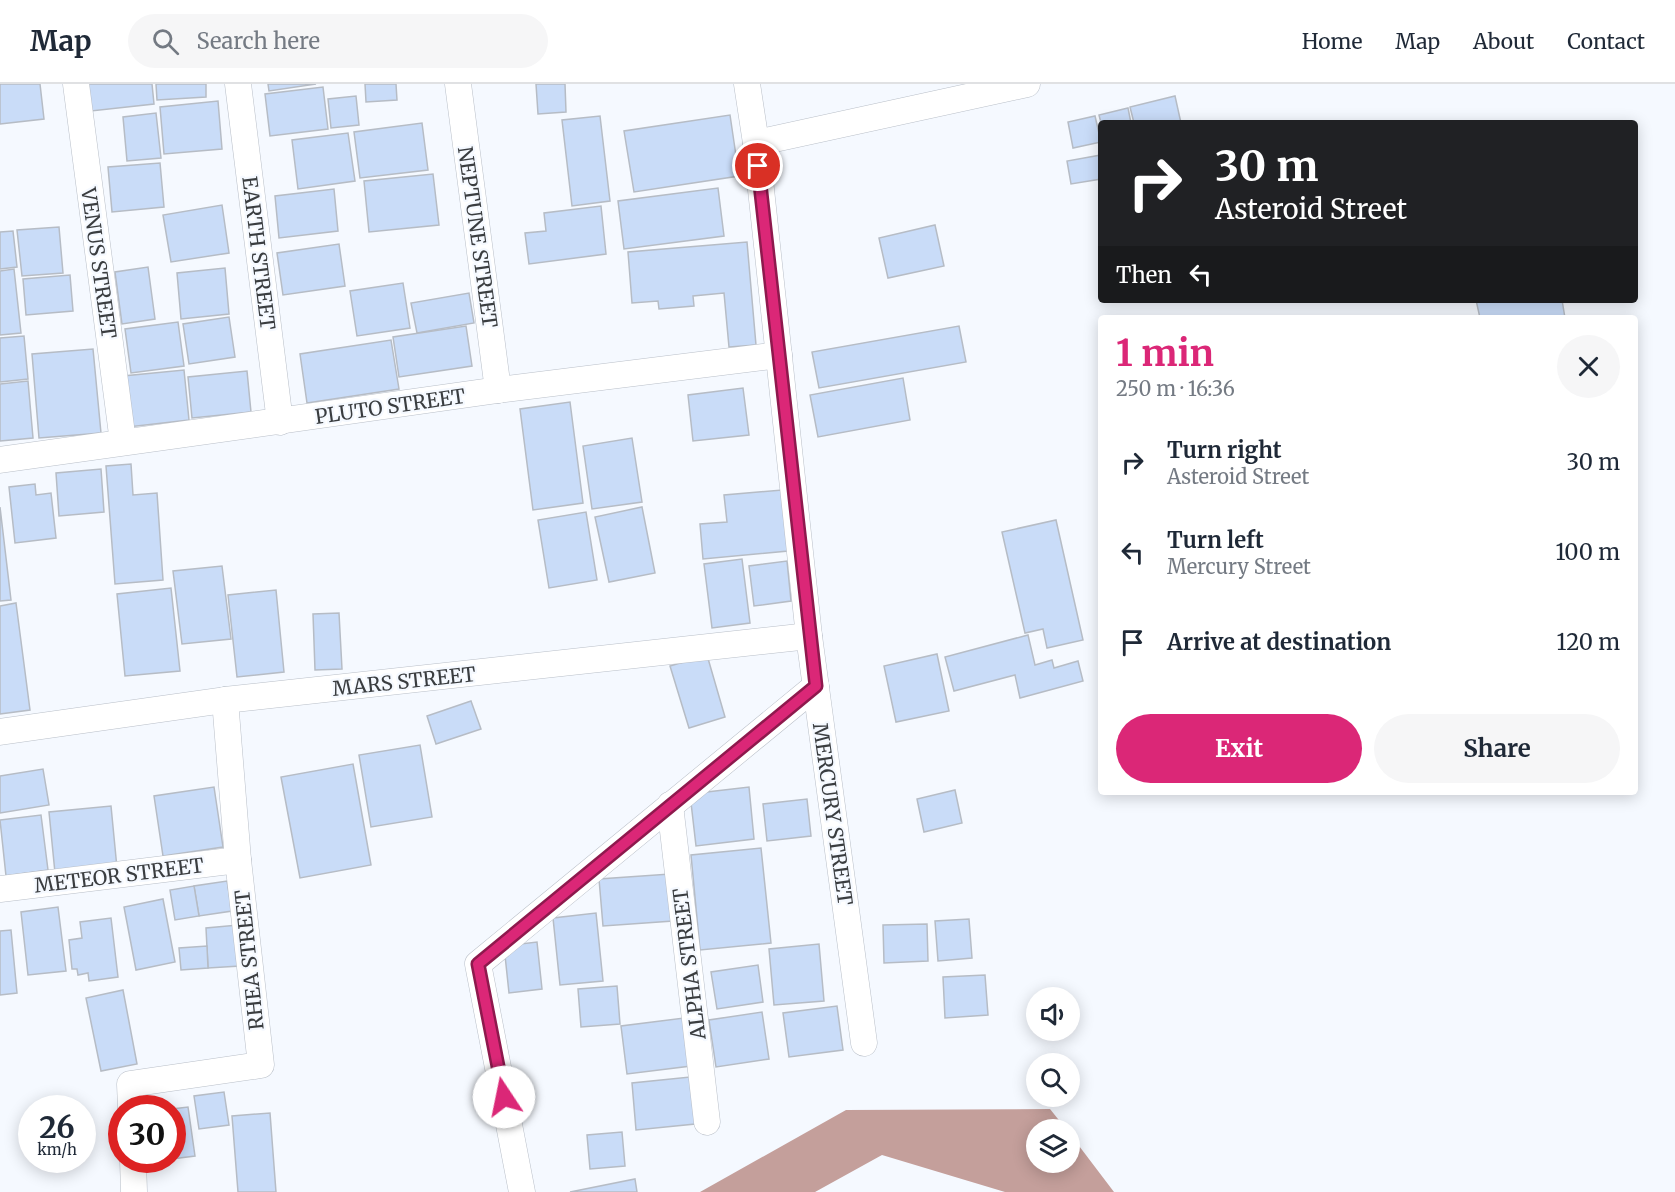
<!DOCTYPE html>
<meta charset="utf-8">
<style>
body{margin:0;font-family:Merriweather,serif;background:#f6f6f7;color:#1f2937;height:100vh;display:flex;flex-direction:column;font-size:22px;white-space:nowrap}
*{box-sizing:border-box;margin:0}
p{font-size:20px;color:#747a83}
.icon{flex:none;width:33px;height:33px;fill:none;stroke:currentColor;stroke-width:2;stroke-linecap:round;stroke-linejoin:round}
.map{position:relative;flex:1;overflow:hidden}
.drawer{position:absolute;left:1098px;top:231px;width:540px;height:480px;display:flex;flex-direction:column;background:#fff;border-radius:6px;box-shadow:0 3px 15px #0003}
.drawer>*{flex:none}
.guide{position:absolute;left:1098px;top:36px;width:540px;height:183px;border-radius:6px;box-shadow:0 3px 15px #0003;background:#202124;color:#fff;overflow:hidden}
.fabs{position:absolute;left:1026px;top:903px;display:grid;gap:12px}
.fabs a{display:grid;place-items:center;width:54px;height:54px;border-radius:50%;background:#fff;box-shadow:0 3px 15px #0003;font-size:30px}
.speed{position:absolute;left:18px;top:1011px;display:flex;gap:12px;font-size:30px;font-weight:700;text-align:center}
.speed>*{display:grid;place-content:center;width:78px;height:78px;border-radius:50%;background:#fff;box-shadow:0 3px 15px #0003;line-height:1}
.speed small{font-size:15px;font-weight:400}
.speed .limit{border:9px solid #d22;background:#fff;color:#111}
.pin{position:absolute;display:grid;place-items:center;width:51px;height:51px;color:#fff;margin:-26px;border:3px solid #fff;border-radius:50%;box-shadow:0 2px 6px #0007}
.me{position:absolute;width:66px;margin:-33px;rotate:349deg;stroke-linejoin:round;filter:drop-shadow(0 0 4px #0008)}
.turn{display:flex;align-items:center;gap:21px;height:126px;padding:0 18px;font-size:27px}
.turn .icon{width:78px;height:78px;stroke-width:2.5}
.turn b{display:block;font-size:42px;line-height:51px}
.then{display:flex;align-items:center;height:57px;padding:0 18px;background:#0003;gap:12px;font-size:22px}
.round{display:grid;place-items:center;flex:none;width:63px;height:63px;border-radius:32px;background:#f6f6f7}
.summary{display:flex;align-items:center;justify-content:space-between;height:102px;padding:0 18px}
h1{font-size:36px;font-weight:700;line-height:45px;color:#db2777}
.action{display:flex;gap:12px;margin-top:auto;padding:12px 18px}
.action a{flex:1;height:69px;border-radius:36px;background:#db2777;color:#fff;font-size:24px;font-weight:700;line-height:69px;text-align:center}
.action a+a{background:#f6f6f7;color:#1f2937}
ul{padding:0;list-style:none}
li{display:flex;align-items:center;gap:18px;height:90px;padding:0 18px}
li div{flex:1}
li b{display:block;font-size:22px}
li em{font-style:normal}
header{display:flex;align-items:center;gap:36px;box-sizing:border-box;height:84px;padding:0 30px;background:#fff;border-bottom:2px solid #e0e1e3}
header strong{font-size:28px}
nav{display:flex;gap:33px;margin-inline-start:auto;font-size:21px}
.search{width:420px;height:54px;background:#f6f6f7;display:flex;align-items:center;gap:15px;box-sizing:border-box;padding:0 21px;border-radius:33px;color:#747a83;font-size:22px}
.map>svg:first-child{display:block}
.water{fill:#c49f9b}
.building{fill:#c9dcf8;stroke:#b6bcc5;stroke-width:1.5}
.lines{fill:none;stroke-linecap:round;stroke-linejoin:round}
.street-casing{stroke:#b9bfc8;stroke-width:27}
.street{stroke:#fff;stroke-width:26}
.route-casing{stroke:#8e194d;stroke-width:15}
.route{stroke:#db2777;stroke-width:10}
.labels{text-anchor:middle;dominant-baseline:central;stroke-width:4.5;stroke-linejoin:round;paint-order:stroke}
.street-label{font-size:20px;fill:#3a3d40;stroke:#f5f9ff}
</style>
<header>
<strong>Map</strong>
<div class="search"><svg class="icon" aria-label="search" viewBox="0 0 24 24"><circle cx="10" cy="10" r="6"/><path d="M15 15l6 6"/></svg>Search here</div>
<nav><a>Home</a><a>Map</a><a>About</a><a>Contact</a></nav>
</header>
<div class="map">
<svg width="1675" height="1108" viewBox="0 0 1675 1108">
<rect width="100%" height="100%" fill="#f5f9ff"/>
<path class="water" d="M1050,1025L1066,1045L1036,1046V1078H1070V1050L1114,1108H1005L882,1071L815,1108H700L846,1026Z"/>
<g class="building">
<path d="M0,0H40L44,35L0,40Z"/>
<path d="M88,0H152L154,20L91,27Z"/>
<path d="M156,0H206V13L157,16Z"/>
<path d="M268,0H316L269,7Z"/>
<path d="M365,0H396L397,16L366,18Z"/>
<path d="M536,0H565L566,28L538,30Z"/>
<path d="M323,3L328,45L270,52L265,10Z"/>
<path d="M356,12L359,41L331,44L328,15Z"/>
<path d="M1175,12L1181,39H1134L1130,23Z"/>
<path d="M218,17L222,65L164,70L160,23Z"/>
<path d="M1128,24L1131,39H1101L1099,31Z"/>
<path d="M156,29L161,74L127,77L123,33Z"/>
<path d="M730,31L739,92L634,108L624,47Z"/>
<path d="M600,32L610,117L572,122L562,36Z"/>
<path d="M1095,32L1101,58L1073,64L1068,38Z"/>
<path d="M422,39L428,86L360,94L354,48Z"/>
<path d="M348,49L355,97L298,105L292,56Z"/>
<path d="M1101,71V95L1071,100L1067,77Z"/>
<path d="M160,79L164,123L112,128L108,83Z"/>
<path d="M433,90L439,141L369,148L364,97Z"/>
<path d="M718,104L724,152L624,165L618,117Z"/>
<path d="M334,105L338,147L279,154L275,112Z"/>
<path d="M222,121L229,169L171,178L163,131Z"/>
<path d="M601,122L606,170L529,180L525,149L546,147L544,129Z"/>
<path d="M935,141L944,182L888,194L879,154Z"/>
<path d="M59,143L63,189L22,192L17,146Z"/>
<path d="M13,147L17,183L0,185V148Z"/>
<path d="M747,158L756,261L729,263L724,209L693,212L694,222L659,225L658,217L632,219L628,168Z"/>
<path d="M339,160L345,202L283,211L277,169Z"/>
<path d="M148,183L155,235L122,240L115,188Z"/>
<path d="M225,184L229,230L181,235L177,189Z"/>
<path d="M14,185L21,249L0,251V187Z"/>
<path d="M70,191L73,227L26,231L23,195Z"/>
<path d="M403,199L410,244L357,252L350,207Z"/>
<path d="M469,209L474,239L417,249L411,219Z"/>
<path d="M1476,216H1562L1565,234H1480Z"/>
<path d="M229,233L235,273L189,280L183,240Z"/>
<path d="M178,238L184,282L131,289L125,245Z"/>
<path d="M466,242L472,282L399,293L393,253Z"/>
<path d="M959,242L966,278L819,304L812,268Z"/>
<path d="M24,252L28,295L0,298V254Z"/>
<path d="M391,256L399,305L307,319L300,270Z"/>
<path d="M93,265L101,349L39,354L32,270Z"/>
<path d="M184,286L189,336L128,343L123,292Z"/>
<path d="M247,287L251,328L192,334L188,293Z"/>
<path d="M903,294L910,336L818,353L810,311Z"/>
<path d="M28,297L33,354L0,357V300Z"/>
<path d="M743,304L749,351L693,357L688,311Z"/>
<path d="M570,318L583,419L533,426L520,325Z"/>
<path d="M632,354L642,418L592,425L583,362Z"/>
<path d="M131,380L133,411L157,409L163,496L115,500L106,382Z"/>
<path d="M101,385L104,428L59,432L56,389Z"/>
<path d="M35,400L36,411L51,409L56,454L15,459L9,403Z"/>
<path d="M782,406L788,467L703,475L700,440L727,438L724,411Z"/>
<path d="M0,423L11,516L0,517Z"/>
<path d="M642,423L655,489L609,498L595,433Z"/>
<path d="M586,428L597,496L549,504L538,436Z"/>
<path d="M1056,436L1083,556L1047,564L1043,545L1025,549L1002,448Z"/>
<path d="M742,475L750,539L712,544L704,480Z"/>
<path d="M787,477L791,517L754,522L749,482Z"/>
<path d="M222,482L231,555L182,560L173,487Z"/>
<path d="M171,504L180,587L125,592L117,510Z"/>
<path d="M276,506L284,588L237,593L228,511Z"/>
<path d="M16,519L30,626L0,630V522Z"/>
<path d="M339,529L342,585L315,586L313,530Z"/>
<path d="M1028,551L1035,581L1052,576L1054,584L1078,577L1083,597L1020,614L1015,591L954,607L945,573Z"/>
<path d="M937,570L949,627L896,638L884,582Z"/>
<path d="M707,571L725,633L689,644L670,582Z"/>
<path d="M471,617L481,645L436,660L427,632Z"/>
<path d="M420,661L432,733L371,743L359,671Z"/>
<path d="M353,680L371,781L300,794L281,693Z"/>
<path d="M43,685L49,721L0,729V692Z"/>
<path d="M214,703L223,763L163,772L154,712Z"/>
<path d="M749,703L754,755L696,762L690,710Z"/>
<path d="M955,706L962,739L924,748L917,715Z"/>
<path d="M807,715L811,752L767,757L763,720Z"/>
<path d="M111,722L117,784L55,789L49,728Z"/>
<path d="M41,731L48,786L6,792L0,736Z"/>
<path d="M761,764L771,859L700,866L691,771Z"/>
<path d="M670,790L673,837L603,842L599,795Z"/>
<path d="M227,797L232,827L199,832L194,802Z"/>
<path d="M194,802L199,832L175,836L170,806Z"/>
<path d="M163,815L175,878L136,886L124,823Z"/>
<path d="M58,823L66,887L28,891L21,828Z"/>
<path d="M596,829L603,897L560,901L553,834Z"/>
<path d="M111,834L118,893L89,897L88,889L78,891L77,885H72L69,856L82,854L80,838Z"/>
<path d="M969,835L972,874L938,877L935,837Z"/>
<path d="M927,840L928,877L884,879L883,841Z"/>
<path d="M238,841L240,882L208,884L206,844Z"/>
<path d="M11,846L17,909L0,911V847Z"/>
<path d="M537,858L542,905L509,909L504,862Z"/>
<path d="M819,860L824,917L774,921L769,865Z"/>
<path d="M207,862L208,884L181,886L179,864Z"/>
<path d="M758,881L763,918L717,925L711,888Z"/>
<path d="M985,891L988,931L945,934L943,893Z"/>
<path d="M617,902L620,940L581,943L578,905Z"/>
<path d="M123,906L137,980L101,987L86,914Z"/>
<path d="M837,922L843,966L789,973L783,929Z"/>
<path d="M762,928L769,975L716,983L709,936Z"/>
<path d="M684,934L691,982L627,990L621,942Z"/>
<path d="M690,993L695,1040L636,1046L632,999Z"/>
<path d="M224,1008L229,1041L199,1045L194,1012Z"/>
<path d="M188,1023L195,1072L172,1075V1025Z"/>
<path d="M270,1029L276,1108H238L232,1032Z"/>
<path d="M622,1048L625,1082L590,1085L587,1051Z"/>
<path d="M635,1095L637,1108H570Z"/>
</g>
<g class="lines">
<defs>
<g id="street">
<path d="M76,0L123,358"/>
<path d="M238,0L280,338"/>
<path d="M458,0L498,306"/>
<path d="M747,0L756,59L809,552L864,959"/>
<path d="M756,59L1027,0"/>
<path d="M0,376L498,306L779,271"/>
<path d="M0,648L225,616L809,552"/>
<path d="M670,721L707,1038"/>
<path d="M0,805L238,776"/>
<path d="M131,1024L130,1000L261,981L238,776L225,616"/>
<path d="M133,1076L134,1108"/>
<path d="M522,1108L478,880L816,602"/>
</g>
</defs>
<use href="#street" class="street-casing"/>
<use href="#street" class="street"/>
</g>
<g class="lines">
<defs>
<path id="route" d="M504,1013L478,880L816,602L758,82"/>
</defs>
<use href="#route" class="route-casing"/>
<use href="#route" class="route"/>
</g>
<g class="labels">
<g class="street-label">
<text transform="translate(478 153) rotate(82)">NEPTUNE STREET</text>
<text transform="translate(259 169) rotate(83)">EARTH STREET</text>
<text transform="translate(99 179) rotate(82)">VENUS STREET</text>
<text transform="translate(390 322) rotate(-8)">PLUTO STREET</text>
<text transform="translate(404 597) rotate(-6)">MARS STREET</text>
<text transform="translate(833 730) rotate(82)">MERCURY STREET</text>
<text transform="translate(119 791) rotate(-7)">METEOR STREET</text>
<text transform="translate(249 876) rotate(-96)">RHEA STREET</text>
<text transform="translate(689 880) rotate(-97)">ALPHA STREET</text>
</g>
</g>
</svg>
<div class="fabs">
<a><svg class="icon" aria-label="sound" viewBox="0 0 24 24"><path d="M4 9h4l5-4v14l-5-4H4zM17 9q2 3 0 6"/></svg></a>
<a><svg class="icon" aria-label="search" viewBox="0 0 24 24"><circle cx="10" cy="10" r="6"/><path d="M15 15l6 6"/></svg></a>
<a><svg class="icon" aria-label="layers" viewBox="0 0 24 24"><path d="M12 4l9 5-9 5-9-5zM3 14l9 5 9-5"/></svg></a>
</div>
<div class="speed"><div>26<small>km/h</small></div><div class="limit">30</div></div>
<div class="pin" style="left:758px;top:82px;background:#d93025"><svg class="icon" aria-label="arrive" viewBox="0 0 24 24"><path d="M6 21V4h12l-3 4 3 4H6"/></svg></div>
<svg class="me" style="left:504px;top:1013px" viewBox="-20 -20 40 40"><circle r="19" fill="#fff"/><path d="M0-13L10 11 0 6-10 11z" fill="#db2777"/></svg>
<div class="guide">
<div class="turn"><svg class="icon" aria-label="right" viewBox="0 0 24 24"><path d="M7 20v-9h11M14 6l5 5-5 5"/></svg><div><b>30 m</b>Asteroid Street</div></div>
<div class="then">Then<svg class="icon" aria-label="left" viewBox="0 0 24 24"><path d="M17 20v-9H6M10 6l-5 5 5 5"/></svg></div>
</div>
<section class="drawer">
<div class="summary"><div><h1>1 min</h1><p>250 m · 16:36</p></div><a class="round"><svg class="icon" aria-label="close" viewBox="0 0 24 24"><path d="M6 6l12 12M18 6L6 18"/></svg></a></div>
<ul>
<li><svg class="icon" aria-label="right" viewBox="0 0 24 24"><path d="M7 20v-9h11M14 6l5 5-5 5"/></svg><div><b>Turn right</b><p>Asteroid Street</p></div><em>30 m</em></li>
<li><svg class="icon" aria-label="left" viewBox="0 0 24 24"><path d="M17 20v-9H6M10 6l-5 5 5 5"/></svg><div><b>Turn left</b><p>Mercury Street</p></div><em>100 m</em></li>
<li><svg class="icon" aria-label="arrive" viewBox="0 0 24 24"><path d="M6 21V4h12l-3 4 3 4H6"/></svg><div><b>Arrive at destination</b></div><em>120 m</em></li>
</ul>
<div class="action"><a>Exit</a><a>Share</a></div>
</section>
</div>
